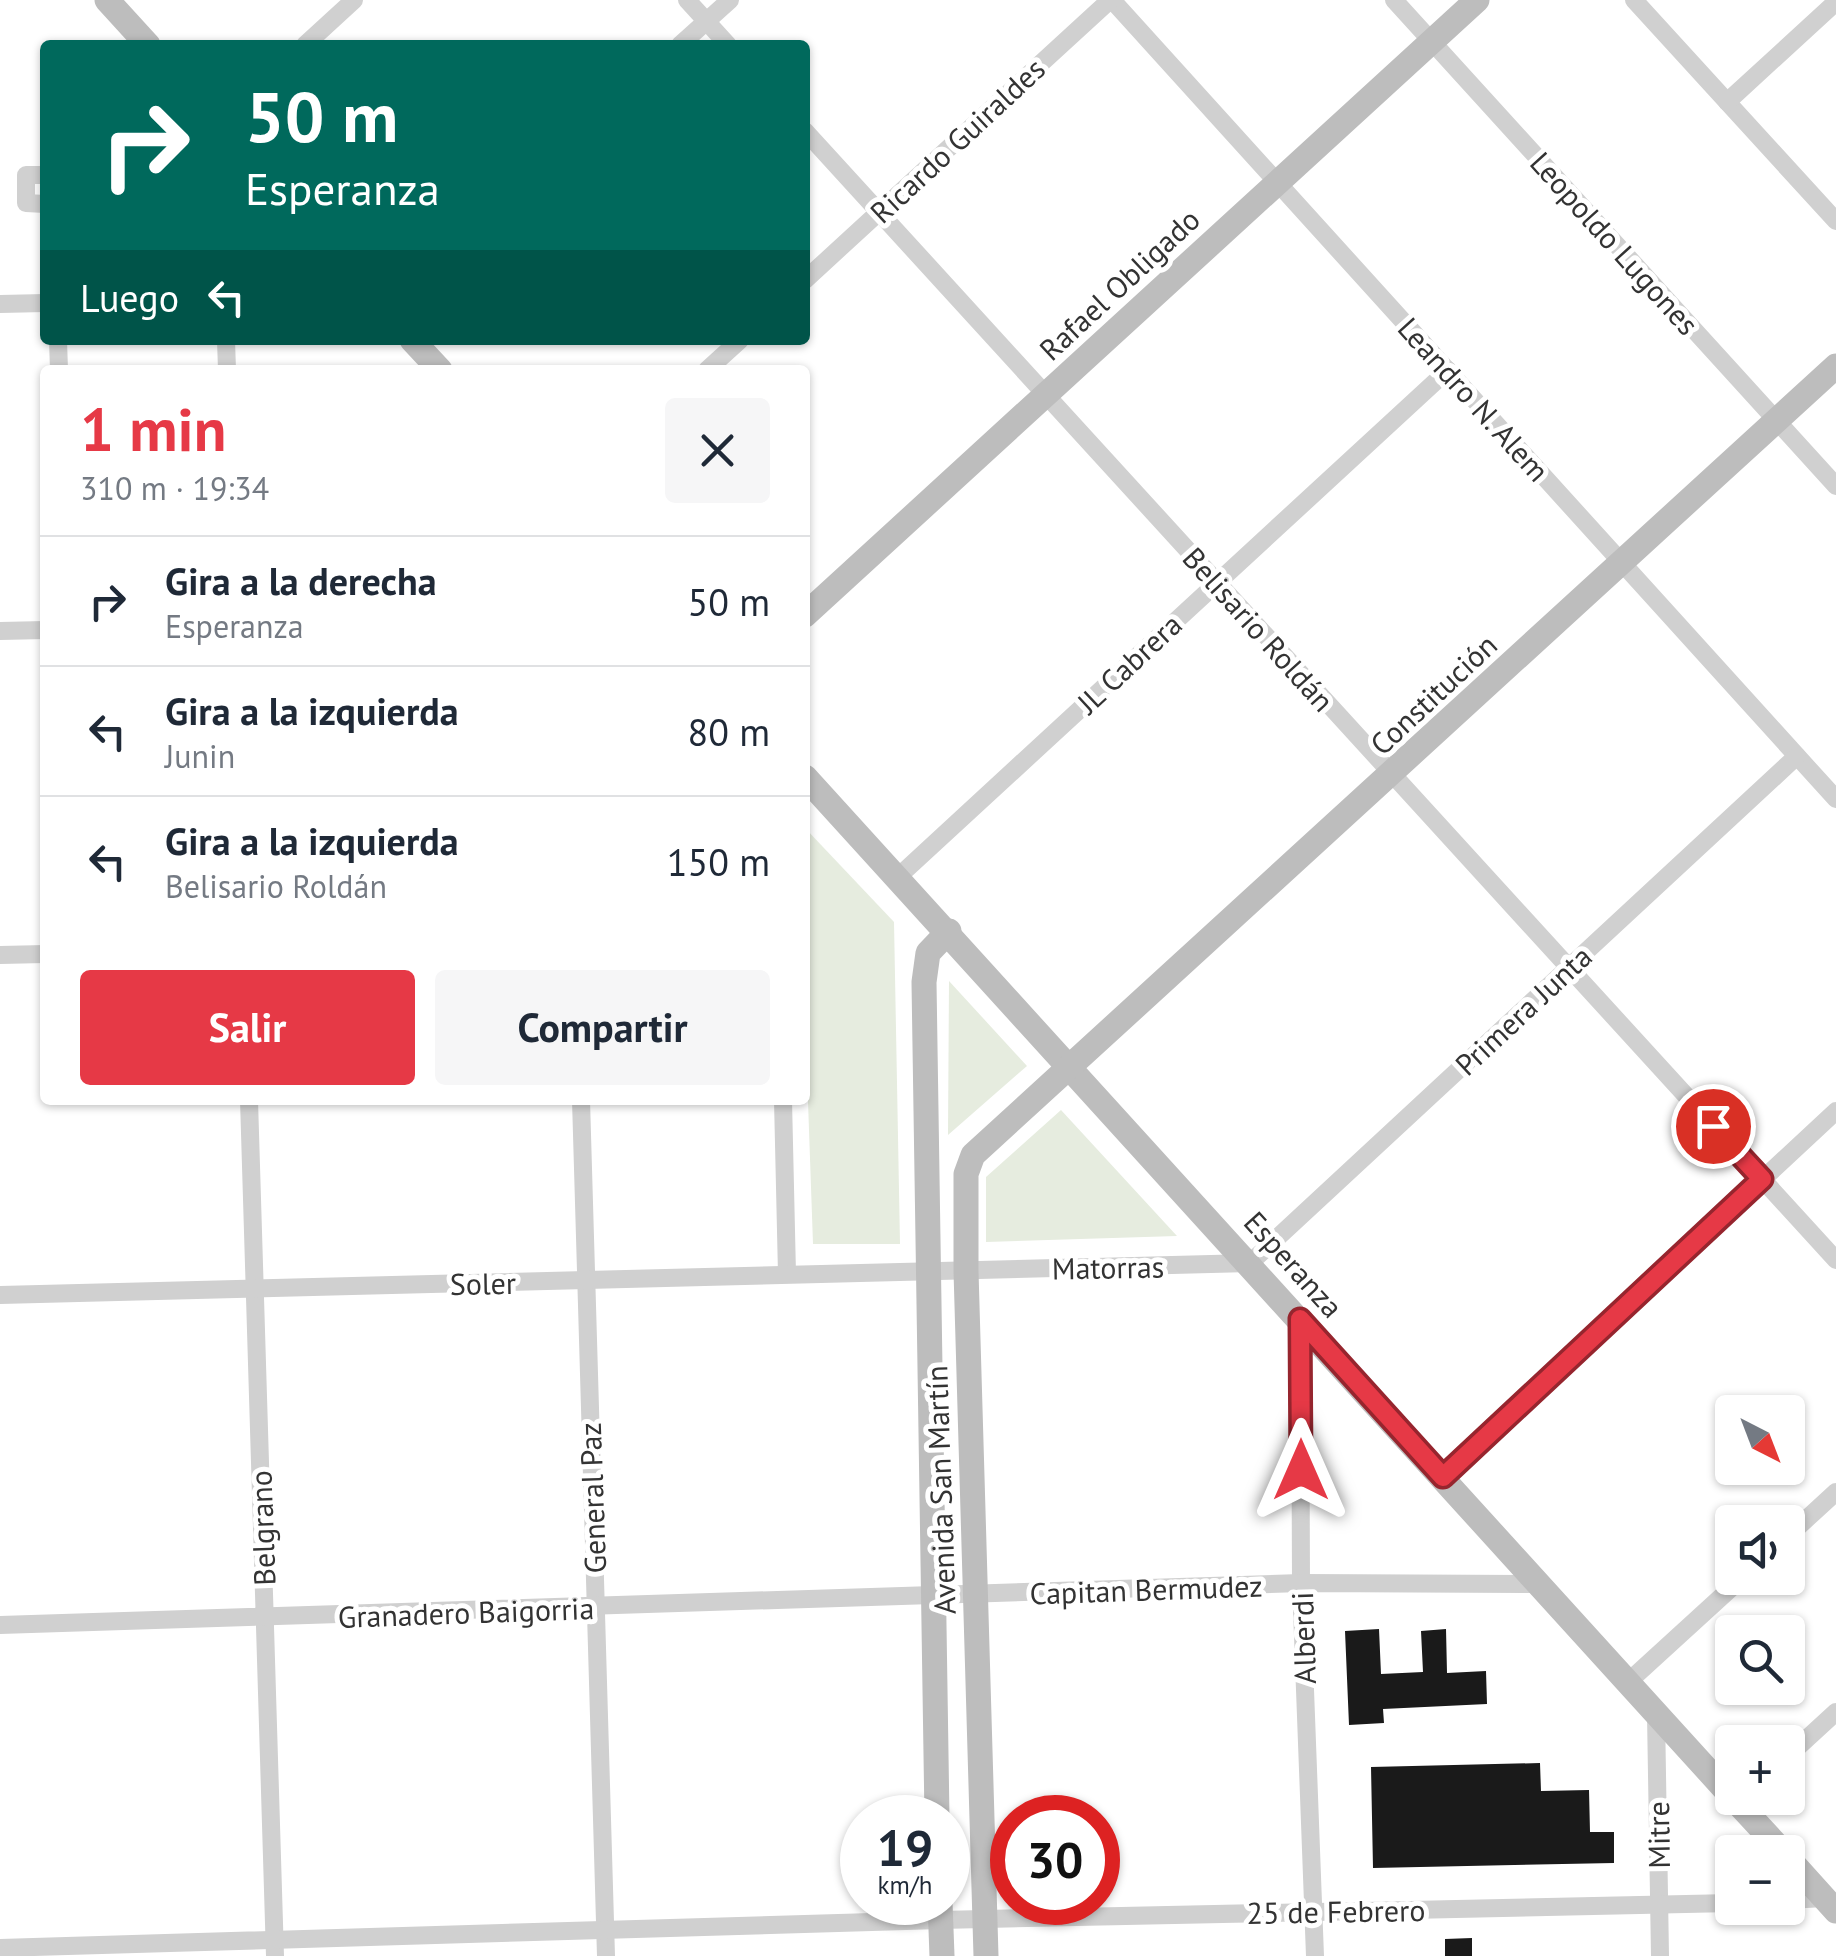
<!DOCTYPE html>
<html lang="es">
<meta charset="utf-8">
<style>
body{margin:0;font-family:"PT Sans",sans-serif;background:#f6f6f7;color:#1f2937;height:100vh;display:flex;flex-direction:column;font-size:38px;white-space:nowrap}
*{box-sizing:border-box;margin:0}
p{font-size:32px;color:#747a83}
.icon{flex:none;width:55px;height:55px;fill:none;stroke:currentColor;stroke-width:2;stroke-linecap:round;stroke-linejoin:round}
.map{position:relative;flex:1;overflow:hidden}
.drawer{position:absolute;left:40px;top:365px;width:770px;height:740px;display:flex;flex-direction:column;background:#fff;border-radius:10px;box-shadow:0 2px 8px #0004}
.drawer>*{flex:none}
.hud{position:absolute;left:40px;top:40px;width:770px;height:305px;border-radius:10px;box-shadow:0 2px 8px #0004;background:#00695c;color:#fff;overflow:hidden}
.needle{width:65px;rotate:138deg}
.buttons{position:absolute;left:1715px;top:1395px;display:grid;gap:20px}
.buttons a{display:grid;place-items:center;width:90px;height:90px;border-radius:10px;background:#fff;box-shadow:0 2px 8px #0004;font-size:50px}
.speed{position:absolute;left:840px;top:1795px;display:flex;gap:20px;font-size:50px;font-weight:700;text-align:center}
.speed>*{display:grid;place-content:center;width:130px;height:130px;border-radius:50%;background:#fff;box-shadow:0 2px 8px #0004;line-height:1}
.speed small{font-size:25px;font-weight:400}
.speed .limit{border:15px solid #d22;background:#fff;color:#111}
.pin{position:absolute;display:grid;place-items:center;width:85px;height:85px;color:#fff;margin:-42px;border:5px solid #fff;border-radius:50%;box-shadow:0 2px 10px #0007}
.me{position:absolute;width:110px;margin:-55px;rotate:0deg;stroke-linejoin:round;filter:drop-shadow(0 0 8px #0008)}
.turn{display:flex;align-items:center;gap:35px;height:210px;padding:0 40px;font-size:45px}
.turn .icon{width:130px;height:130px;stroke-width:2.5}
.turn b{display:block;font-size:70px;line-height:85px}
.then{display:flex;align-items:center;height:95px;padding:0 40px;background:#0003;gap:20px;font-size:38px}
.round{display:grid;place-items:center;flex:none;width:105px;height:105px;border-radius:10px;background:#f6f6f7}
.summary{display:flex;align-items:center;justify-content:space-between;height:170px;padding:0 40px}
h1{font-size:60px;font-weight:700;line-height:75px;color:#e63946}
.action{display:flex;gap:20px;margin-top:auto;padding:20px 40px}
.action a{flex:1;height:115px;border-radius:10px;background:#e63946;color:#fff;font-size:40px;font-weight:700;line-height:115px;text-align:center}
.action a+a{background:#f6f6f7;color:#1f2937}
ul{padding:0;list-style:none}
li{display:flex;align-items:center;gap:30px;height:130px;padding:0 40px;border-top:2px solid #e0e1e3}
li div{flex:1}
li b{display:block;font-size:38px}
li em{font-style:normal}
.map>svg:first-child{display:block}
.green{fill:#e6ecdf}
.building{fill:#1a1a1a}
.lines{fill:none;stroke-linecap:round;stroke-linejoin:round}
.street{stroke:#d0d0d0;stroke-width:18}
.secondary{stroke:#bdbdbd;stroke-width:25}
.route-casing{stroke:#96252e;stroke-width:25}
.route{stroke:#e63946;stroke-width:18}
.labels{text-anchor:middle;dominant-baseline:central;stroke-width:10;stroke-linejoin:round;paint-order:stroke}
.street-label{font-size:30px;fill:#333;stroke:#fff}
</style>
<div class="map">
<svg width="1836" height="1956" viewBox="0 0 1836 1956">
<rect width="100%" height="100%" fill="#fff"/>
<g class="green">
<path d="M805,828L894,922L900,1244H813L805,1016Z"/>
<path d="M949,981L1027,1066L948,1135Z"/>
<path d="M1061,1110L1177,1236L986,1242V1177Z"/>
</g>
<g class="building">
<path d="M1379,1629L1381,1674L1423,1672L1421,1631L1446,1629L1447,1673L1486,1671L1487,1704L1383,1709L1384,1723L1349,1725L1345,1631Z"/>
<path d="M1540,1763L1541,1791L1589,1790L1590,1832H1614V1863L1373,1868L1371,1767Z"/>
<path d="M1472,1938V1956H1445V1939Z"/>
</g>
<g class="lines">
<g class="street">
<path d="M687,0L728,45"/>
<path d="M1112,0L1836,799"/>
<path d="M1394,0L1836,486"/>
<path d="M1634,0L1836,221"/>
<path d="M305,45L354,0"/>
<path d="M680,45L730,0"/>
<path d="M1727,102L1836,2"/>
<path d="M805,131L1836,1260"/>
<path d="M45,175H26V203L45,204"/>
<path d="M805,280L1110,0"/>
<path d="M0,304L45,303"/>
<path d="M58,340L59,370"/>
<path d="M226,340L227,370"/>
<path d="M707,370L740,340"/>
<path d="M0,631L45,630"/>
<path d="M899,876L1448,370"/>
<path d="M0,955L45,954"/>
<path d="M249,1100L275,1956"/>
<path d="M581,1100L606,1956"/>
<path d="M783,1100L787,1274"/>
<path d="M0,1295L1250,1263L1797,756"/>
<path d="M1300,1319L1301,1583L1315,1956"/>
<path d="M1443,1477L1836,1111"/>
<path d="M1788,1536L1836,1492"/>
<path d="M0,1625L1301,1583L1540,1584"/>
<path d="M1627,1683L1742,1578"/>
<path d="M1656,1714L1660,1956"/>
<path d="M1788,1756L1836,1712"/>
<path d="M1788,1900L1824,1898"/>
<path d="M0,1948L940,1920L1732,1903"/>
</g>
<g class="secondary">
<path d="M107,0L148,45"/>
<path d="M412,340L440,370"/>
<path d="M805,615L1477,0"/>
<path d="M805,777L1732,1797"/>
<path d="M1733,1798L1783,1852"/>
<path d="M937,1818L924,982L928,953L949,931"/>
<path d="M1788,1858L1836,1911"/>
<path d="M940,1902L942,1956"/>
<path d="M986,1956L966,1271V1174L973,1155L1836,366"/>
</g>
</g>
<g class="lines">
<defs>
<path id="route" d="M1301,1470L1300,1319L1443,1477L1762,1179L1713,1126"/>
</defs>
<use href="#route" class="route-casing"/>
<use href="#route" class="route"/>
</g>
<g class="labels">
<g class="street-label">
<text transform="translate(957 140) rotate(-43)">Ricardo Guiraldes</text>
<text transform="translate(1615 243) rotate(48)">Leopoldo Lugones</text>
<text transform="translate(1119 284) rotate(-43)">Rafael Obligado</text>
<text transform="translate(1474 399) rotate(48)">Leandro N. Alem</text>
<text transform="translate(1259 629) rotate(48)">Belisario Roldán</text>
<text transform="translate(1129 663) rotate(-43)">JL Cabrera</text>
<text transform="translate(1433 694) rotate(-43)">Constitución</text>
<text transform="translate(1523 1010) rotate(-43)">Primera Junta</text>
<text transform="translate(1294 1264) rotate(48)">Esperanza</text>
<text transform="translate(1108 1267) rotate(-1)">Matorras</text>
<text transform="translate(483 1283) rotate(-1)">Soler</text>
<text transform="translate(940 1490) rotate(-92)">Avenida San Martín</text>
<text transform="translate(592 1498) rotate(-92)">General Paz</text>
<text transform="translate(262 1528) rotate(-92)">Belgrano</text>
<text transform="translate(1146 1589) rotate(-2)">Capitan Bermudez</text>
<text transform="translate(466 1612) rotate(-2)">Granadero Baigorria</text>
<text transform="translate(1303 1638) rotate(-92)">Alberdi</text>
<text transform="translate(1658 1835) rotate(-91)">Mitre</text>
<text transform="translate(1336 1911) rotate(-1)">25 de Febrero</text>
</g>
</g>
</svg>
<div class="buttons">
<a><svg class="needle" viewBox="-14 -14 28 28"><path d="M0-13l5 13h-10z" fill="#e53935"/><path d="M0 13l5-13h-10z" fill="#747a83"/></svg></a>
<a><svg class="icon" aria-label="sound" viewBox="0 0 24 24"><path d="M4 9h4l5-4v14l-5-4H4zM17 9q2 3 0 6"/></svg></a>
<a><svg class="icon" aria-label="search" viewBox="0 0 24 24"><circle cx="10" cy="10" r="6"/><path d="M15 15l6 6"/></svg></a>
<a>+</a>
<a>−</a>
</div>
<div class="speed"><div>19<small>km/h</small></div><div class="limit">30</div></div>
<div class="pin" style="left:1713px;top:1126px;background:#d93025"><svg class="icon" aria-label="arrive" viewBox="0 0 24 24"><path d="M6 21V4h12l-3 4 3 4H6"/></svg></div>
<svg class="me" style="left:1301px;top:1470px" viewBox="-20 -20 40 40"><path d="M0-17L14 15 0 8-14 15z" fill="#e63946" stroke="#fff" stroke-width="4"/></svg>
<div class="hud">
<div class="turn"><svg class="icon" aria-label="right" viewBox="0 0 24 24"><path d="M7 20v-9h11M14 6l5 5-5 5"/></svg><div><b>50 m</b>Esperanza</div></div>
<div class="then">Luego<svg class="icon" aria-label="left" viewBox="0 0 24 24"><path d="M17 20v-9H6M10 6l-5 5 5 5"/></svg></div>
</div>
<section class="drawer">
<div class="summary"><div><h1>1 min</h1><p>310 m · 19:34</p></div><a class="round"><svg class="icon" aria-label="close" viewBox="0 0 24 24"><path d="M6 6l12 12M18 6L6 18"/></svg></a></div>
<ul>
<li><svg class="icon" aria-label="right" viewBox="0 0 24 24"><path d="M7 20v-9h11M14 6l5 5-5 5"/></svg><div><b>Gira a la derecha</b><p>Esperanza</p></div><em>50 m</em></li>
<li><svg class="icon" aria-label="left" viewBox="0 0 24 24"><path d="M17 20v-9H6M10 6l-5 5 5 5"/></svg><div><b>Gira a la izquierda</b><p>Junin</p></div><em>80 m</em></li>
<li><svg class="icon" aria-label="left" viewBox="0 0 24 24"><path d="M17 20v-9H6M10 6l-5 5 5 5"/></svg><div><b>Gira a la izquierda</b><p>Belisario Roldán</p></div><em>150 m</em></li>
</ul>
<div class="action"><a>Salir</a><a>Compartir</a></div>
</section>
</div>
